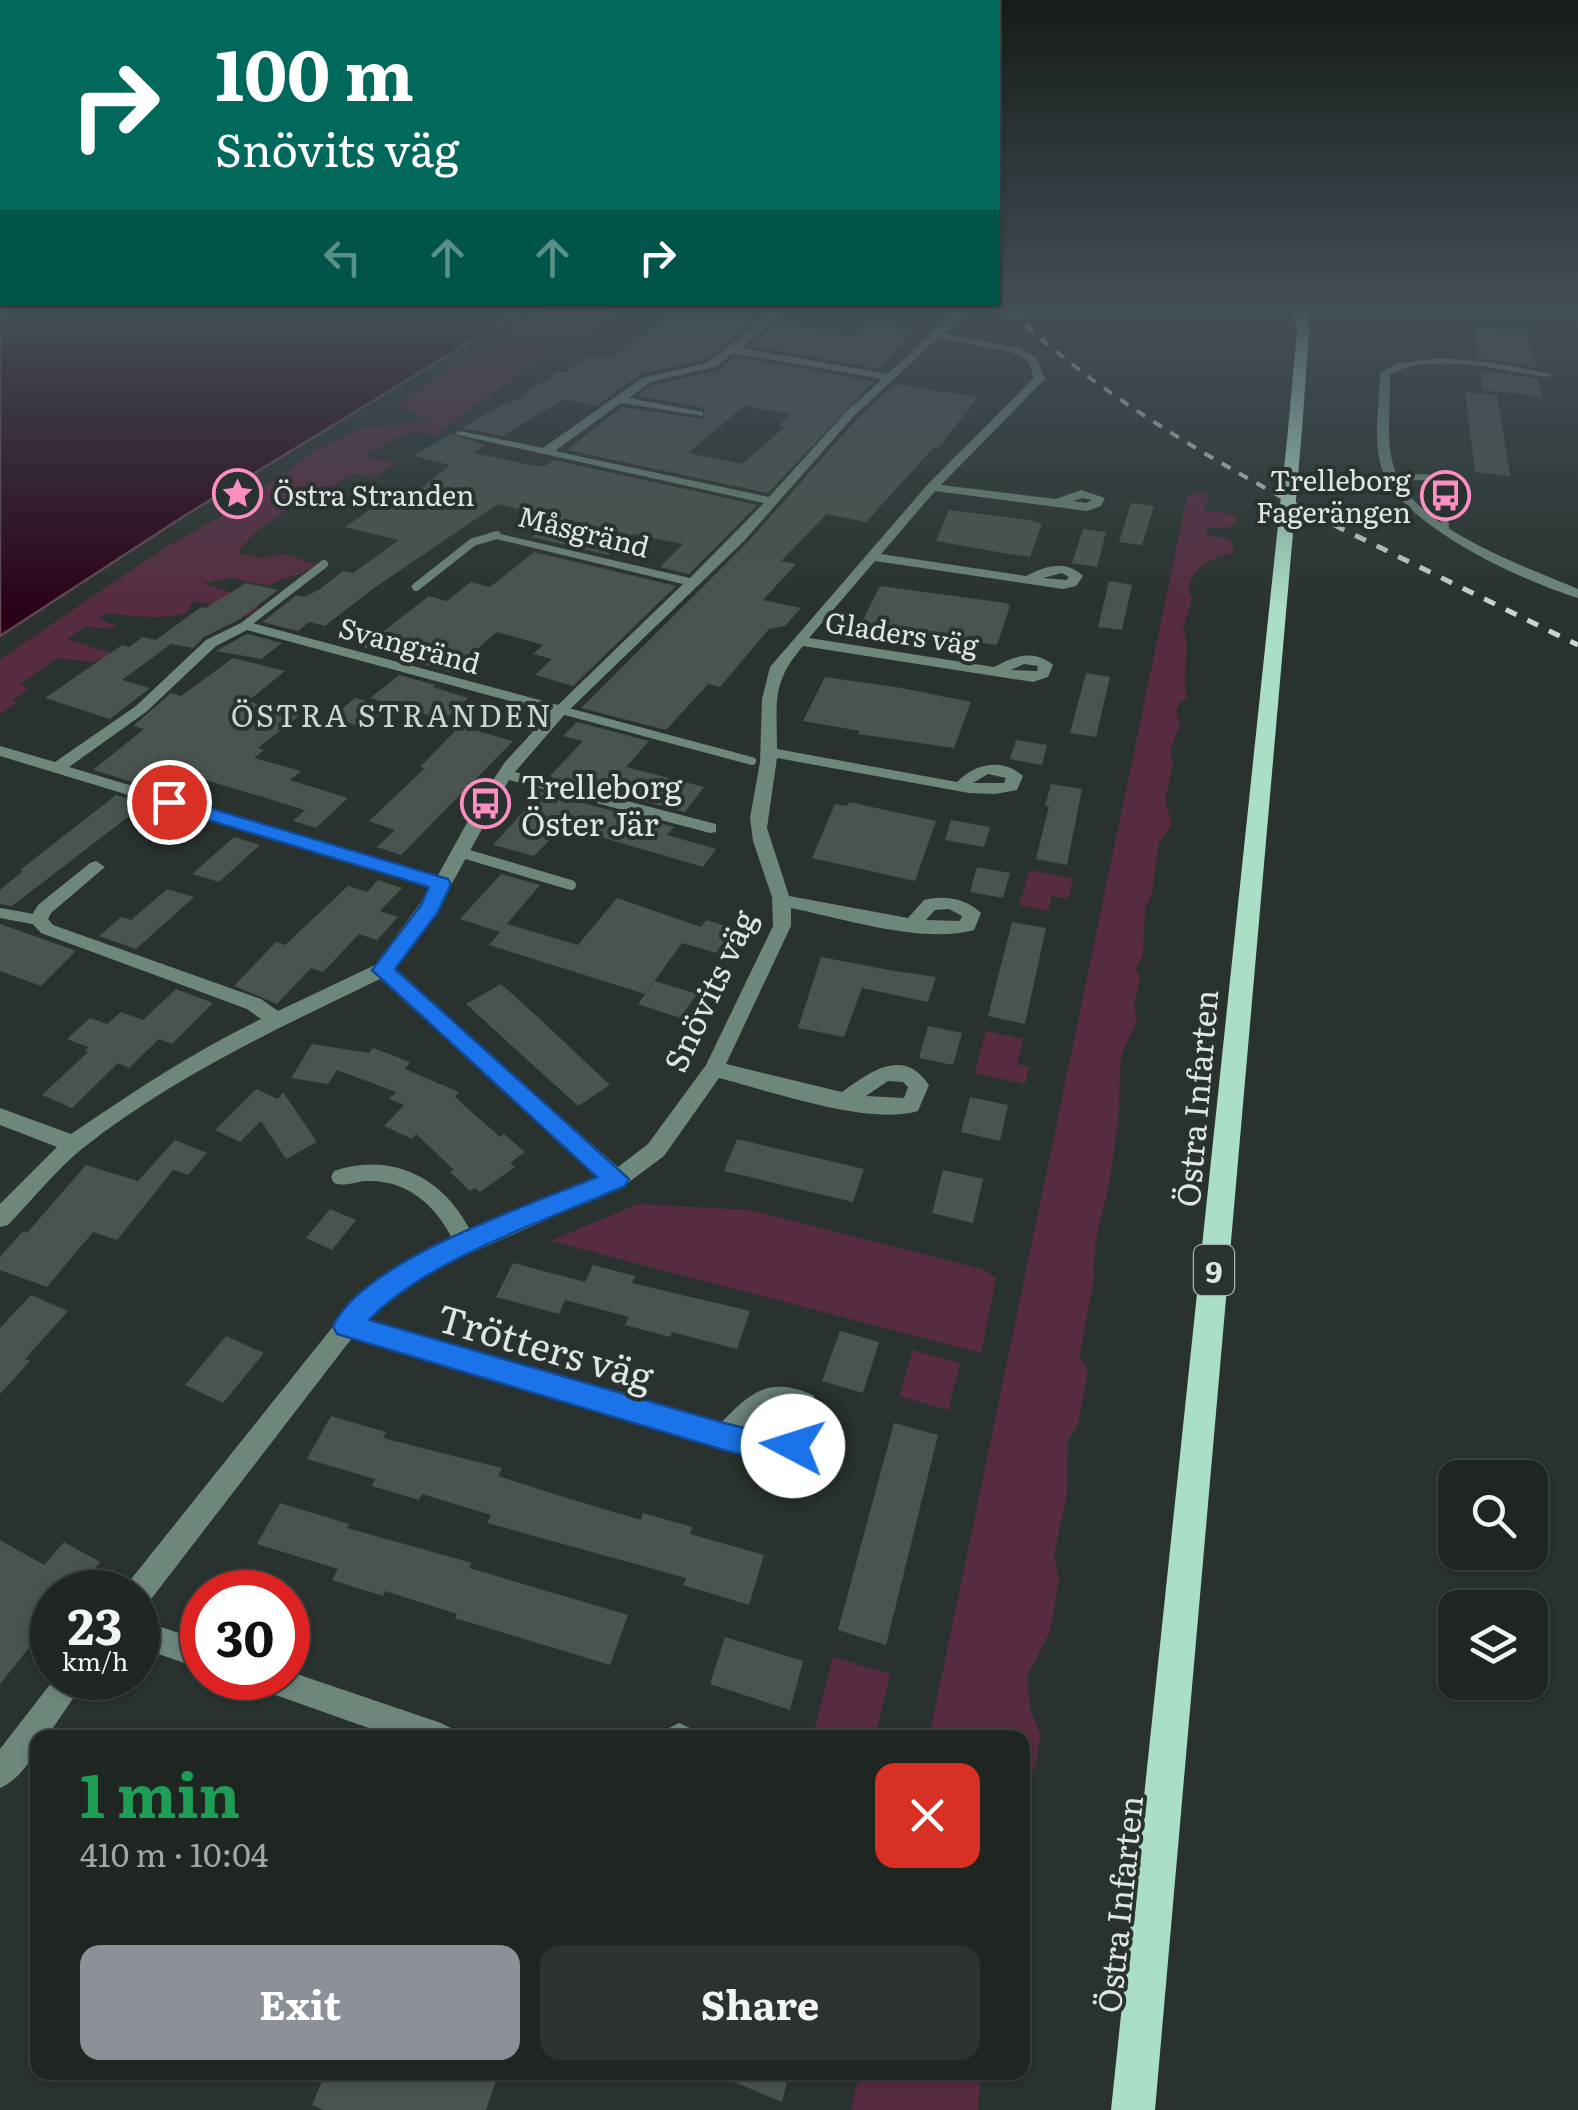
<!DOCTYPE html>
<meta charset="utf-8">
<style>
body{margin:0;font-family:Literata,serif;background:#2c322f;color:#f1f3f6;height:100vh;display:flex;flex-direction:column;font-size:38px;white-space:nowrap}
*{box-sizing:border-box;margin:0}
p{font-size:32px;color:#a1a5a5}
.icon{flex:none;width:55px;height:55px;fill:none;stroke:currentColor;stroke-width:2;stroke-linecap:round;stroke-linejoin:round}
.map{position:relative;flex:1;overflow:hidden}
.panel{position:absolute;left:30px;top:1730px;width:1000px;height:350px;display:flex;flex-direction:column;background:#1f2622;border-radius:20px;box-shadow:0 2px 8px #0004,0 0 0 2px #3c4340}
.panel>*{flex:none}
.banner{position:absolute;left:0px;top:0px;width:1000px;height:305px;box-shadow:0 2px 8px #0004,0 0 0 2px #3c4340;background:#00695c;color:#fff;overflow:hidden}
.fabs{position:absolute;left:1438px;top:1460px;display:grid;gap:20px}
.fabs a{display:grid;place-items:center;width:110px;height:110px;border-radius:20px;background:#1f2622;box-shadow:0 2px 8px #0004,0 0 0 2px #3c4340;font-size:50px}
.speed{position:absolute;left:30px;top:1570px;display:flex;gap:20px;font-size:50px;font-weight:700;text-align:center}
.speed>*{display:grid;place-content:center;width:130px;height:130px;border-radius:50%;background:#1f2622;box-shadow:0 2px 8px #0004,0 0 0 2px #3c4340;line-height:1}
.speed small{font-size:25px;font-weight:400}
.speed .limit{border:15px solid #d22;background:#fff;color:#111}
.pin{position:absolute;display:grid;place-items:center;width:85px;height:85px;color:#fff;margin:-42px;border:5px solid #fff;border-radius:50%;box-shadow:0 2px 10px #0007}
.me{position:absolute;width:110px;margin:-55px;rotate:275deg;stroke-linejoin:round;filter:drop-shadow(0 0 8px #0008)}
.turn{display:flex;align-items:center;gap:35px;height:210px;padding:0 50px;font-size:45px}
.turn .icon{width:130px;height:130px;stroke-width:2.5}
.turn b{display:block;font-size:70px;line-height:85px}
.lanes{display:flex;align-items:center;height:95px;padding:0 50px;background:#0003;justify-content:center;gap:50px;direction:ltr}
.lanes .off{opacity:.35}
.round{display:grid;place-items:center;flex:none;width:105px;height:105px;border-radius:20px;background:#2c322f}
.headline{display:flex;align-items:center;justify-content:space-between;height:170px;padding:0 50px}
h1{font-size:60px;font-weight:700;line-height:75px;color:#1e9e55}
.action{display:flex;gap:20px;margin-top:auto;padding:20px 50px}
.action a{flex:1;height:115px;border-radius:20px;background:#8c9099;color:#fff;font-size:40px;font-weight:700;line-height:115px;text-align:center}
.action a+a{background:#2c322f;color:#f1f3f6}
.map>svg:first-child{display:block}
.green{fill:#572c40}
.water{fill:#2a0218;stroke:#604655;stroke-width:2.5}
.building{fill:#4a544f;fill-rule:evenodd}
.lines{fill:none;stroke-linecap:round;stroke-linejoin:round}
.lane-far2{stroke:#6e877b;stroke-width:6}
.lane-far1{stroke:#6e877b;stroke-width:8}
.lane{stroke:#6e877b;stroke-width:10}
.street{fill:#6e877b;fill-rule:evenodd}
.primary{fill:#abdec6;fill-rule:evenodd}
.rail-far1{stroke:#ccd3d0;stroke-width:4;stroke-dasharray:10 10;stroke-linecap:butt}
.rail{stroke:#ccd3d0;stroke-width:5;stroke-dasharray:12 12;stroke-linecap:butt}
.route{fill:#1a73e8;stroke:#114b97;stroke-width:2.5}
.labels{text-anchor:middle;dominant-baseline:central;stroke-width:8;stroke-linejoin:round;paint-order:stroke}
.far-poi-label{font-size:28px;fill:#dfe5e2;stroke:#29322e;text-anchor:end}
.far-street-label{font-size:28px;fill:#dfe5e2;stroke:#29322e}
.far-neighbourhood-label{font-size:30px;letter-spacing:2.5px;fill:#cad6d0;stroke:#29322e}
.shield{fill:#29322e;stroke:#a8afac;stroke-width:2.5}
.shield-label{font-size:30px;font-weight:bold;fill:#dfe5e2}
.poi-label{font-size:32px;fill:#dfe5e2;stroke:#29322e;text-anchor:start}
.street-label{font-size:32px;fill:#dfe5e2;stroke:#29322e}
.near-street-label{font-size:38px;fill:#dfe5e2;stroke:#29322e}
</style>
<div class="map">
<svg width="1578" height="2110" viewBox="0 0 1578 2110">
<rect width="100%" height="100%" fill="#29322e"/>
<g class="green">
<path d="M542,312H615L595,326L598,335L594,339L533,364L436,435L411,431L362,456L395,463L378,475L349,474L321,495L294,504L254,533L237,553L260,558L286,554L315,564C301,579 285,574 269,586L231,578L203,583L256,602L260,606L250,615L233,617L229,608L193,601L186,613C160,620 132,616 106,613L99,619L117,626L108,629L85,626L67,639L110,653L108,657L91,662L57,658L20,684L28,688L12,701L16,703L0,714V659L166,547L231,511L316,450L362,428L429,422L399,404L489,341Z"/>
<path d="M1203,492L1209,496L1203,512H1224L1238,519L1230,527L1206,528L1207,535L1229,539L1235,551C1210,563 1201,556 1188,588L1192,599L1183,628C1192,645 1180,674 1187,698L1180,702L1176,712L1180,725L1170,750L1173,764L1165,800L1172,824L1159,842L1152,893L1145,909L1143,954L1136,969L1140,978L1134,1005L1137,1021L1121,1055L1118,1122L1109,1185L1095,1243L1093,1284L1079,1357L1088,1372L1078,1423L1068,1440L1067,1494L1054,1555L1059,1579L1050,1632L1027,1676L1030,1708L1040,1734L1036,1764L1023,1796L1022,1738L929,1737L1186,502L1188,495Z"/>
<path d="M1030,870L1073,879L1068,899L1052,896L1048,911L1019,905Z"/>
<path d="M986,1031L1023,1039L1017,1064L1029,1067L1025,1084L975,1073Z"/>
<path d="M638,1204L750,1210L985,1270L996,1278L981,1353L550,1241Z"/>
<path d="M913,1350L960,1363L948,1410L899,1396Z"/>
<path d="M833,1657L890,1674L875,1737H813Z"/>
<path d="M859,2073H981L978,2110H851Z"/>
</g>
<path class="water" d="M0,312H519L181,518L0,636Z"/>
<g class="building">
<path d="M674,312H717L757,320L705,360L641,374L596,406L564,399L502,436L462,428L505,403L510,404L559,371L566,372L590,355L611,359Z"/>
<path d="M870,322L899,327L894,331L913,334L879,369L749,346L778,323L853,336Z"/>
<path d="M1474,327L1528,333L1536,367L1478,358Z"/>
<path d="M734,357L874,381L768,493L567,450L622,407L705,419L704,408L638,396L652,385L716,371ZM744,406L790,414L779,426L785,427L742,464L688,453Z"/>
<path d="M1480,370L1538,379L1542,397L1483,390Z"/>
<path d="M894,384L978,397L938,448L934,447L866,522L827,514L781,561L796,564L763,600L801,608L785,626L769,629L720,687L708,684L666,730L581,708L747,543L856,420Z"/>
<path d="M1465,392L1497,395L1510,476L1475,472Z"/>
<path d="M451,434L486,445L473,453L536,466H545L554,460L757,505L689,574L660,567L683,544L633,534L608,555L532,537L557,517L498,504L374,588L325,626L309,622L298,631L262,622L297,595L305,597L320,589L343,571L353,573L399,540L345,527L383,501L401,505L450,465L413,456Z"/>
<path d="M1131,503L1154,506L1142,545L1119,542Z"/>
<path d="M949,510L1030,520L1042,524L1030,557L1003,553L936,541Z"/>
<path d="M1083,529L1106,532L1097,567L1072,563Z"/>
<path d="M534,552L676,586L573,686L535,675L552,659L533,654L543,645L497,632L450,672L363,647L429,596L447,601L471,582L490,587Z"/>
<path d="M1109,581L1132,585L1122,630L1098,627Z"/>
<path d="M246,583L278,590L240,619L204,637L193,648L171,644L122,680L150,688L110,719L45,698L122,645L129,647L143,637L156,640L201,607L206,608Z"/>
<path d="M880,586L1006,603L1010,606L997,645L922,634L862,622Z"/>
<path d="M247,634L282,643L261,659L216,651Z"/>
<path d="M233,658L285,671L248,701L299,716L258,748L264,750L254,758L301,771L290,780L348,798L316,828L293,821L305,810L206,780L198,787L175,780L162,791L93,770L144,729L133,726L171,693L181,696Z"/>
<path d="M1086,673L1110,677L1096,737L1070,733Z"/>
<path d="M399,675L435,685L433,687L468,698L444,720L370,698Z"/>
<path d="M825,677L902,688L971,702L954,748L858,734L860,731L803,721Z"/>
<path d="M355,698L390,707L365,728L331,718Z"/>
<path d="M577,722L649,741L626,767L704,787L685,812L553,778L550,776L583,741L563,736Z"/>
<path d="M460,726L513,741L401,855L377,847L395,830L369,821L425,768L420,767Z"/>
<path d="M1016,740L1047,745L1042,765L1010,759Z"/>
<path d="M1051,784L1082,789L1067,865L1036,859L1049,806H1045Z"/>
<path d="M541,792L674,827L667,835L716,849L703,867L563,826L534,856L493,845Z"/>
<path d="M116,795L145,804L12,906L0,904V890L23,871L20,870Z"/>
<path d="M849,802L936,821L915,881L812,858L835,804L847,806Z"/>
<path d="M951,820L990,827L984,847L945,840Z"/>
<path d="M234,837L260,845L219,882L192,874Z"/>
<path d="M977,867L1010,873L1003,898L970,892Z"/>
<path d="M501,874L540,885L500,932L460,919Z"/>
<path d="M378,880L402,888L380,911L398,917L377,940L359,934L323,972L311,968L277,1004L234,986L276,942L285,945L348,886L367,892Z"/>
<path d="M167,889L194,897L136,949L99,936L121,917L131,920Z"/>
<path d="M617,898L701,927L706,920L733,928L716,953L682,943L645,994L489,945L507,924L578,945Z"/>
<path d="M1012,922L1046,928L1025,1024L988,1016Z"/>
<path d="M0,924L54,943L76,951L41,986L0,971Z"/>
<path d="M821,957L889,970L936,977L928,1002L862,988L844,1037L798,1028Z"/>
<path d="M655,981L697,994L680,1018L638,1004Z"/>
<path d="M501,984L541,1020L610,1085L578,1106L466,1004Z"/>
<path d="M176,989L213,1003L172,1044L159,1039L129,1068L118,1063L72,1108L42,1095L88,1052L85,1051L88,1047L67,1039L90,1018L107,1024L121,1012L143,1020Z"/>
<path d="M928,1026L962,1033L953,1065L919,1058Z"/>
<path d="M312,1044L369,1053L373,1048L410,1062L405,1069L459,1092L455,1097L500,1137L504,1134L525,1152L510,1163L515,1167L480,1192L475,1188L470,1191L450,1172L454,1170L416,1134L412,1139L384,1126L404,1105L389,1099L396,1092L337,1070L328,1084L291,1078Z"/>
<path d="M256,1089L278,1099L283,1092L317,1142L286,1159L261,1121L240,1142L215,1130Z"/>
<path d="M970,1097L1008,1105L1000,1141L961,1132Z"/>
<path d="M737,1139L864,1169L853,1202L724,1171Z"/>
<path d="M175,1140L207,1153L188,1175L173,1170L117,1240L93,1232L47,1287L0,1270V1257L23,1231L27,1233L86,1165L138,1181Z"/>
<path d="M943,1170L983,1179L973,1223L932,1213Z"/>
<path d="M330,1209L356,1220L332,1250L306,1238Z"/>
<path d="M513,1263L585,1282L593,1265L635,1276L632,1283L750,1311L737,1349L672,1332L670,1337L625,1325L629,1317L565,1300L559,1314L496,1297Z"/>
<path d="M31,1295L68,1311L25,1359L30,1361L0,1394V1328Z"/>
<path d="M840,1331L879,1342L863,1393L822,1381Z"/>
<path d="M226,1336L264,1353L223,1403L185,1385Z"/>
<path d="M331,1416L386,1432L383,1438L502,1468L498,1476L557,1495L641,1520L643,1513L692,1527L690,1534L764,1555L749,1605L683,1585L686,1578L487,1523L491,1515L422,1494L419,1500L372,1486L375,1479L307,1459Z"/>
<path d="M894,1423L938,1435L886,1645L838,1630Z"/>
<path d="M280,1503L349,1524L347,1528L472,1563L469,1568L628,1615L610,1665L455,1618L457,1614L385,1591L383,1596L332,1580L338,1569L257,1544Z"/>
<path d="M0,1540L44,1565L64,1542L100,1562L75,1592H52V1619L0,1684Z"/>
<path d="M725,1637L803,1661L790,1710L710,1684Z"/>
<path d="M326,2072H499L486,2110H324L312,2105Z"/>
<path d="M710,2072H789L782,2102Z"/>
</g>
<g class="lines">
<path class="lane-far2" d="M1391,478L1426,477L1443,486L1444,516"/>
<g class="lane-far1">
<path d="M1444,514L1445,529"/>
<path d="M416,587L473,542L497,535"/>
<path d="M245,625L324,564"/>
<path d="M561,710L752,761"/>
</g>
<g class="lane">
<path d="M459,852L571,885"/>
<path d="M0,913L38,920"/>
</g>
<g class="street">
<path d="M774,312H786L740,348L888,374L955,312H966L944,333L1018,348L1036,357L1045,379L941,485L1056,499L1081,490L1105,498L1101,506L1087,511L935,491L881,554L1026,576C1046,566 1065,559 1083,576L1076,586L1063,589L875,561L809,638L994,667C1014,656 1034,649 1053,665L1048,677L1033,682L803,646C771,683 777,702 777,749L957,782C976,763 1002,758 1023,776L1017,790L995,794L969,793L777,758L767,828L789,896L908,918L924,900C945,895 965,898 981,913L974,930C921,944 845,919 791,908V926L726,1064L842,1092C869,1073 903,1046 929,1085L918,1111C869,1126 770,1091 719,1078L664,1156L625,1185L446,1264L393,1293L367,1321L720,1424C751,1392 768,1376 813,1395L822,1414C811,1455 793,1465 751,1456L352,1338L148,1603L138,1607V1592H124L128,1583L339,1319L377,1279L453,1240C436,1205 406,1179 366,1181C354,1182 346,1187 334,1183L331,1177L334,1171C393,1151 445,1179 471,1232L600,1177L380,979C277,1029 174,1076 83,1148C56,1170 32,1200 8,1225L0,1227V1204L57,1147L0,1125V1108L71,1134C133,1092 194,1051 261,1019L247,1009L41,933L29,920L38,905L90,863L96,861L105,867L51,913L48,919L53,925L261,999L278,1011L375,965L432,887L0,756V746L55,762L136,706L206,640L245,621L558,705L683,584L492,538V532L690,578L764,503L454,434L460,431L543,448L642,378L707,363ZM938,338L1011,352L1028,361L1034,378L928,484L770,667L762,699L760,762L750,818L753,841L772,897L773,926L706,1065L648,1144L618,1167L393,969L439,907L509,780L710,833L716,832V824L515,772L566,713L744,541L853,417ZM733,353L882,379L845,413L769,497L555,451L621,403L703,416V412L629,398L650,382L715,367ZM1082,498L1092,500L1086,503L1073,501ZM1062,573L1069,577L1066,580L1043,578ZM247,630L551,712L505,762L478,803L437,877L69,767L146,712L216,646ZM1024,664L1038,666L1037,671L1011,670ZM988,774L1006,778L1004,783H973ZM949,909L962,916L960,921L926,920L935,910ZM888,1081L903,1082L908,1087L904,1098L866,1096ZM780,1407L789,1409L797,1415L789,1432L777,1436L747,1431L769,1411Z"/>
<path d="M1440,358L1487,362L1553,374L1548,377C1500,371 1436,351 1390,374C1391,405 1385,438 1394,468C1412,528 1525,566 1578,589V598C1523,581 1408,529 1384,474C1371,444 1380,405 1380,373L1399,363Z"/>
<path d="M138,1619L202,1641V1669L138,1647Z"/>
<path d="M288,1671L441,1723L451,1728L456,1738H397L267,1692L257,1688L253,1678H288Z"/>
<path d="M55,1678H87L46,1738H38C38,1756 17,1781 0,1788V1749Z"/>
<path d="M679,1723L690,1728L695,1738H664L669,1728Z"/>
</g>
<path class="primary" d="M1294,312H1306L1309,331L1302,430L1155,2110H1111L1288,430L1297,331Z"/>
<path class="rail-far1" d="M1011,312C1101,397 1208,457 1316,516"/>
<path class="rail" d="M1312,514L1578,645"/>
</g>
<linearGradient id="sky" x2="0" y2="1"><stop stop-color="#171c19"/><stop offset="0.51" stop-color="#434f57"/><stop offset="1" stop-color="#434f57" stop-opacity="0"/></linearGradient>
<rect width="1578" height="608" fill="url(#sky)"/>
<path class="route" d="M169,796L448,879L451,884L438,912L395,969L629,1179L625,1186C546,1221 429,1258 369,1320L724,1423L777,1436L793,1433L803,1437L807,1446L803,1456L777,1463L724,1450L337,1334L333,1326C364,1260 530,1205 597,1177L372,970L421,905L429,887L162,806V798Z"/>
<defs>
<symbol id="sight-ring" viewBox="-11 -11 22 22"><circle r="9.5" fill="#29322e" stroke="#fc8fc2" stroke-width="1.5"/><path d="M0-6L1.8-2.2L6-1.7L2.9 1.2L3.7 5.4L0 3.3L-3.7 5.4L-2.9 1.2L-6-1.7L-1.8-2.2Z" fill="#fc8fc2"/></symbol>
<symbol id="bus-ring" viewBox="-11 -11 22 22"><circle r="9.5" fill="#29322e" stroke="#fc8fc2" stroke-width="1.5"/><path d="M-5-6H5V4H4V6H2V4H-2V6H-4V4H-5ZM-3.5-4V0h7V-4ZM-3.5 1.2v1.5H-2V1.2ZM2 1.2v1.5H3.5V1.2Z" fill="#fc8fc2"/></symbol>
</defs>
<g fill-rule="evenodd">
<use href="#sight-ring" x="210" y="466" width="55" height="55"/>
<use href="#bus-ring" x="1418" y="468" width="55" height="55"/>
<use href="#bus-ring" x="458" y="776" width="55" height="55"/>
</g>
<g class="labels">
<g class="far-poi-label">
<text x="1411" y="479">Trelleborg<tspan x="1411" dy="32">Fagerängen</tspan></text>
<text x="273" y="494" text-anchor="start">Östra Stranden</text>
</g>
<g class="far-street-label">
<text transform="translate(584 530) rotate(14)">Måsgränd</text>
<text transform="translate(902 632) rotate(9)">Gladers väg</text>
<text transform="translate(410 644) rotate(15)">Svangränd</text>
</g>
<g class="far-neighbourhood-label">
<text x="392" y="714">ÖSTRA STRANDEN</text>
</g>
<rect class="shield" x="1194" y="1245" width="40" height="50" rx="8"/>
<g class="shield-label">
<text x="1214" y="1270">9</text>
</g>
<g class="poi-label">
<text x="521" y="785">Trelleborg<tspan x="521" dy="37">Öster Jär</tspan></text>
</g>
<g class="street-label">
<text transform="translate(708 990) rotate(-65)">Snövits väg</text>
<text transform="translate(1195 1098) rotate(-85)">Östra Infarten</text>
<text transform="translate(1118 1904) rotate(-84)">Östra Infarten</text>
</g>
<g class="near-street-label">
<text transform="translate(546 1345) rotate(16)">Trötters väg</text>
</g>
</g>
</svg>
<div class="fabs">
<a><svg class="icon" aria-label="search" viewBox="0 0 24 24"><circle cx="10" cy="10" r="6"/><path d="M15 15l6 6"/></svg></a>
<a><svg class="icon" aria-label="layers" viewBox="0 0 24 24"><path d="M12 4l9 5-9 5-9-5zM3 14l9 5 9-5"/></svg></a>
</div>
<div class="speed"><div>23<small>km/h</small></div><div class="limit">30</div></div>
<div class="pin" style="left:169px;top:802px;background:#d93025"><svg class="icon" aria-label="arrive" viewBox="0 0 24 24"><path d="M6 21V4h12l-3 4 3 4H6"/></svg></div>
<svg class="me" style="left:793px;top:1446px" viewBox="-20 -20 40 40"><circle r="19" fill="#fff"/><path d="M0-13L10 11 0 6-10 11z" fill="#1a73e8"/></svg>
<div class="banner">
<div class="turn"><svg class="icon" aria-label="right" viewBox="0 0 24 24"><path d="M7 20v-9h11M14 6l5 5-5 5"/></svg><div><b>100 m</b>Snövits väg</div></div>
<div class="lanes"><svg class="icon off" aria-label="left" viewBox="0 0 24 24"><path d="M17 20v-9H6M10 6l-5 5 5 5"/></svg><svg class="icon off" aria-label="ahead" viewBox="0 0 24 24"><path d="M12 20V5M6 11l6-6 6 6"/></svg><svg class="icon off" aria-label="ahead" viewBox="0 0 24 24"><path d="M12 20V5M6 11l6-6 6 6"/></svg><svg class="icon" aria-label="right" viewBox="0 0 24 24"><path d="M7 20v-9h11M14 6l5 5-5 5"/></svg></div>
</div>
<section class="panel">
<div class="headline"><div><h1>1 min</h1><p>410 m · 10:04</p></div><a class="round" style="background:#d93025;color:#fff"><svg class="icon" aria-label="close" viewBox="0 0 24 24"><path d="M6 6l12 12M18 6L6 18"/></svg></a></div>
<div class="action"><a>Exit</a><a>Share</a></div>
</section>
</div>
